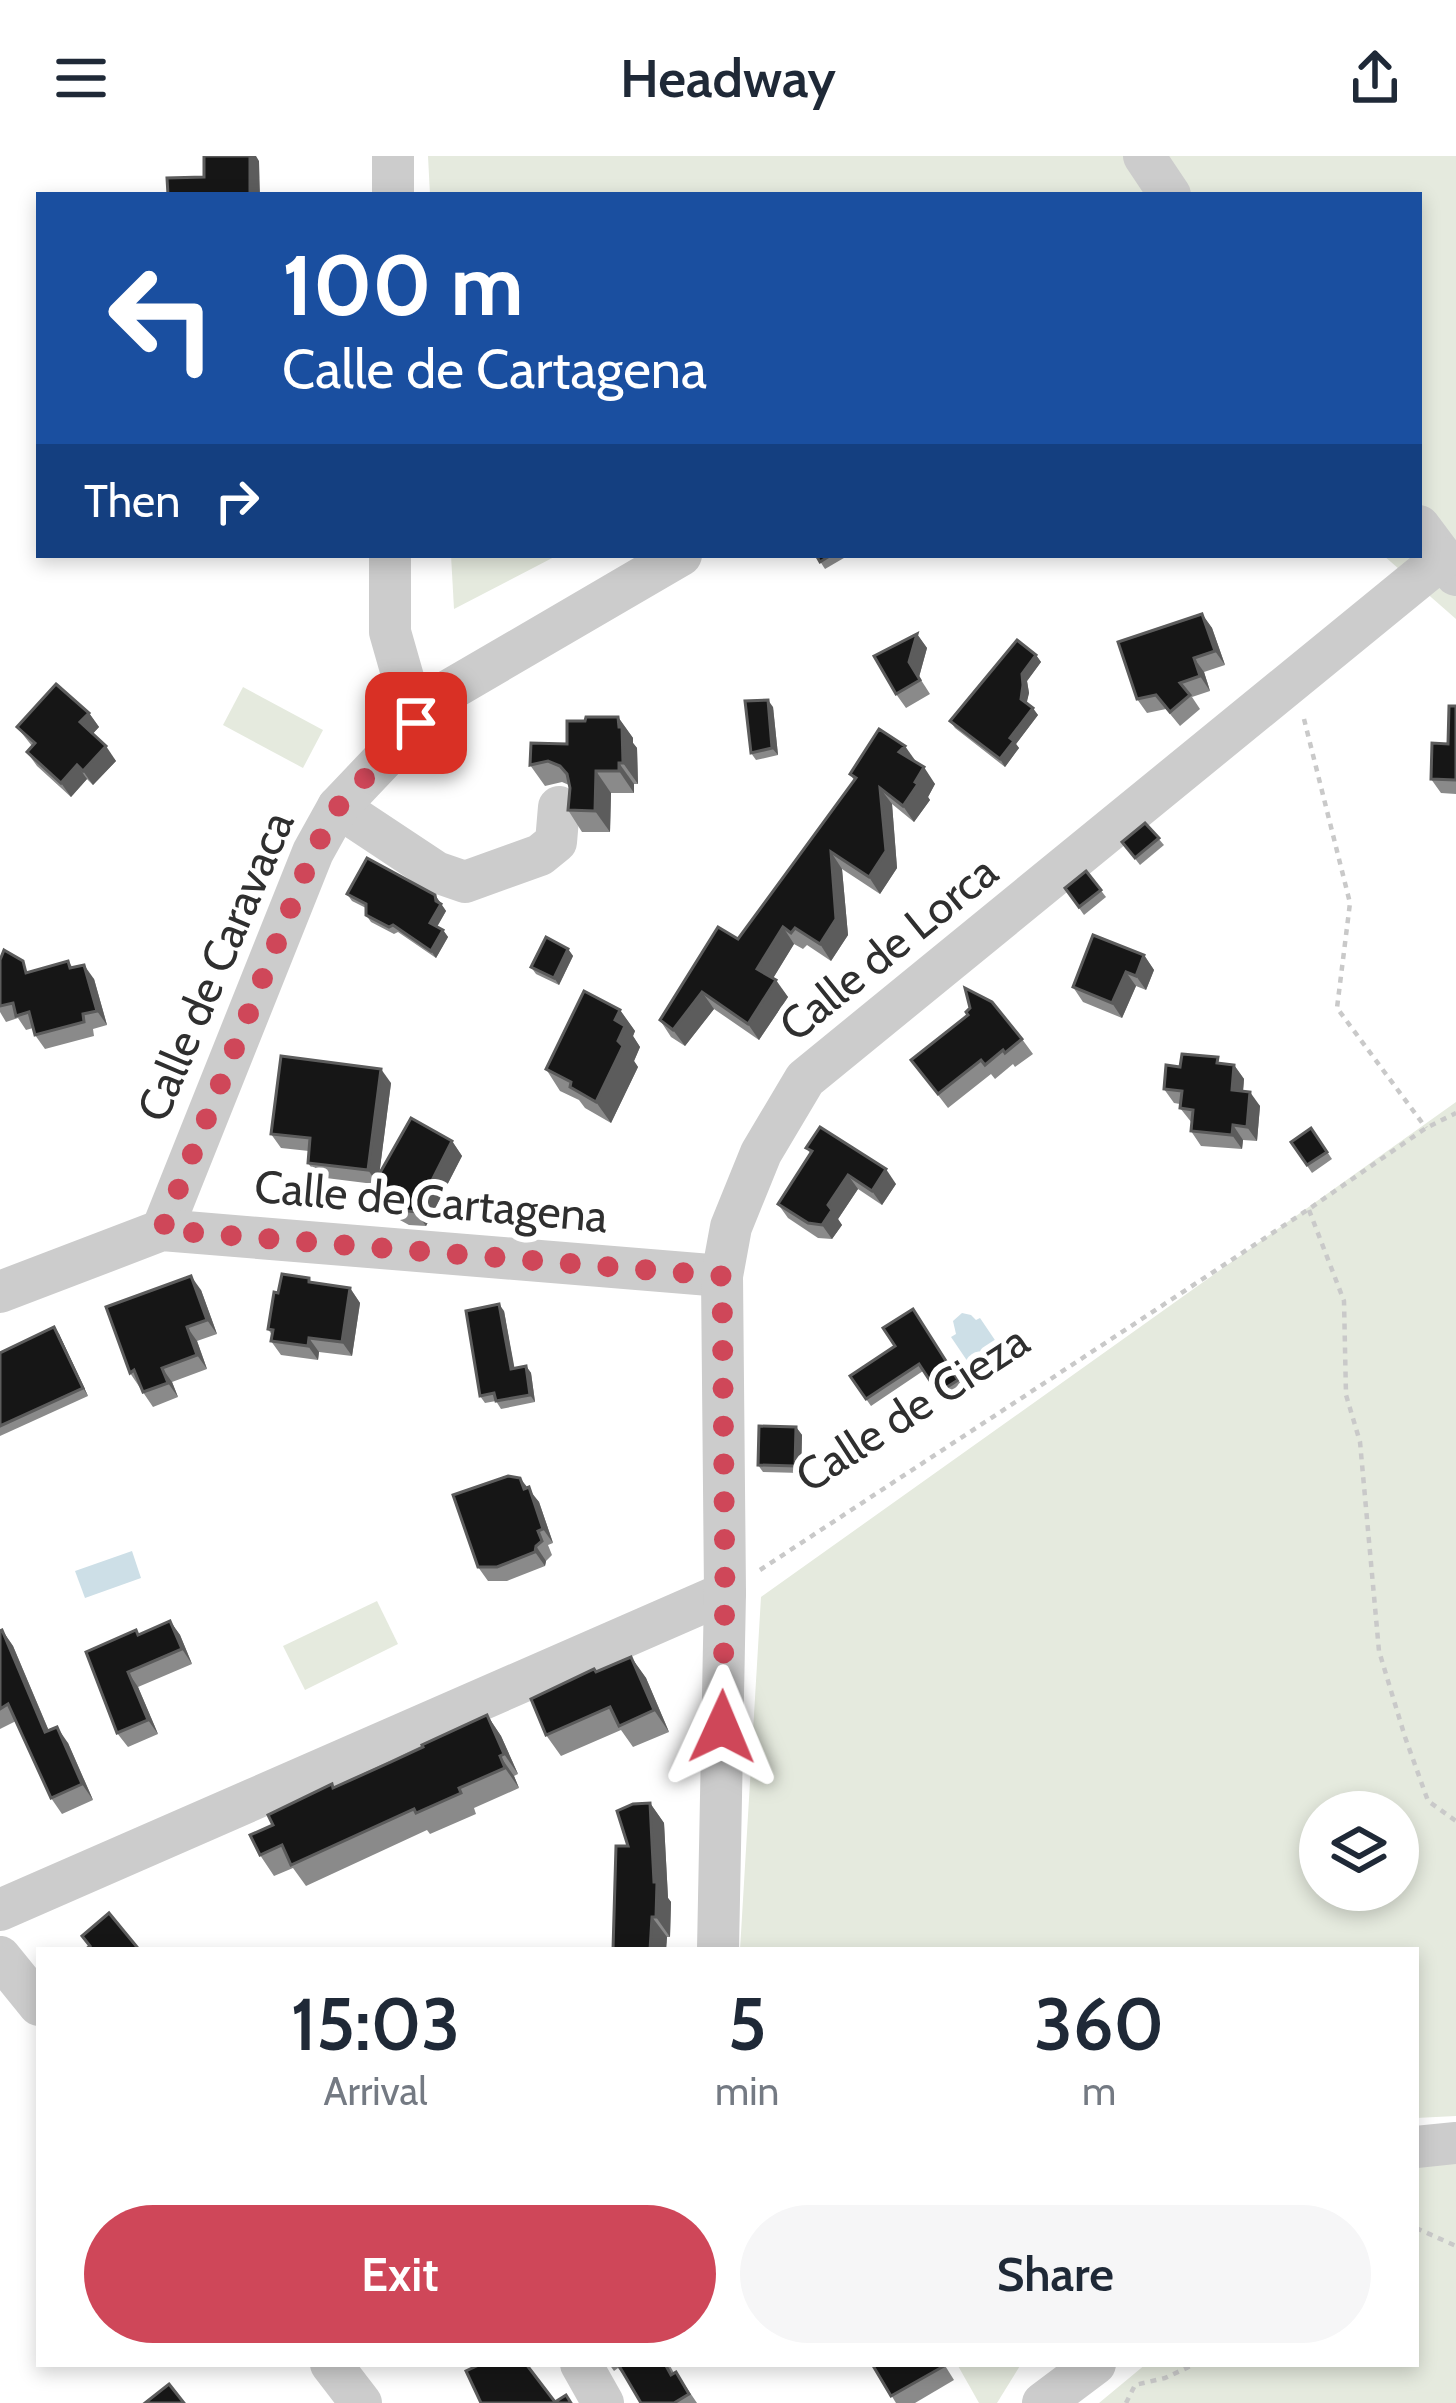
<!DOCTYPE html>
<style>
body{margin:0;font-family:Cabin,sans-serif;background:#f6f6f7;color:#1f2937;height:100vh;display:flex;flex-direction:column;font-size:45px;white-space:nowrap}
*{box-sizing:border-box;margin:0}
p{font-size:39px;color:#747a83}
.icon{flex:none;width:66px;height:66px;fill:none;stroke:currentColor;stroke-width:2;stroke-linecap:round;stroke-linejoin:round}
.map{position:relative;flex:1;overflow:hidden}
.side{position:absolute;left:36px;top:1791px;width:1383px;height:420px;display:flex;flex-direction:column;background:#fff;border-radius:0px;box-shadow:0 6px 18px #0003}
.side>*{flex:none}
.guide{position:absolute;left:36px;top:36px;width:1386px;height:366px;border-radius:0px;box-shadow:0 6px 18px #0003;background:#1a4fa0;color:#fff;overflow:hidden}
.controls{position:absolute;left:1299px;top:1635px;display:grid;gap:24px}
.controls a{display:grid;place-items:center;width:120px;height:120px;border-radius:50%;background:#fff;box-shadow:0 6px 18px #0003;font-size:60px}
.pin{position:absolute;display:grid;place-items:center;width:102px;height:102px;color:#fff;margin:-51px;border-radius:24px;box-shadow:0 6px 18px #0006}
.me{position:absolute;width:132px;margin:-66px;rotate:1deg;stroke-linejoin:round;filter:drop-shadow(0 0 9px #0008)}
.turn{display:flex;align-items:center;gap:42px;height:252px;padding:0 48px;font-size:54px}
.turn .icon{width:156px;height:156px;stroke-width:2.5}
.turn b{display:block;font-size:84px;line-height:102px}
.then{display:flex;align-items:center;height:114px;padding:0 48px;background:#0003;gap:24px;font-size:45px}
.eta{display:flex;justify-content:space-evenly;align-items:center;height:204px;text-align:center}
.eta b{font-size:72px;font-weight:600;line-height:84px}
.primary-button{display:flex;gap:24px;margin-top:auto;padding:24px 48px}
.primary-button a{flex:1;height:138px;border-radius:72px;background:#cf4759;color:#fff;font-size:48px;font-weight:600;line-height:138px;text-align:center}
.primary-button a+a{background:#f6f6f7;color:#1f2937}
header{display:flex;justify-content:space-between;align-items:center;height:156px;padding:0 48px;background:#fff;font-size:54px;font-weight:600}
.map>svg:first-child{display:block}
.green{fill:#e5eade;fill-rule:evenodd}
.water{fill:#cddfe7}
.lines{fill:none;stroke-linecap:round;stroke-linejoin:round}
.path{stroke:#c9c9c9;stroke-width:4.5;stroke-dasharray:6 6;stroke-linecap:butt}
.minor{stroke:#ccc;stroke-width:42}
.wall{fill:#8a8a8a}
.shaded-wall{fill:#5c5c5c}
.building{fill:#161616;stroke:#5c5c5c;stroke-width:3}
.route{stroke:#cf4759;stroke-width:21;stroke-dasharray:0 37.8}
.labels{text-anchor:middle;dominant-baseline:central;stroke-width:12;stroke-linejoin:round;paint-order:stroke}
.street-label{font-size:45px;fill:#2f2f2f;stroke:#fff}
</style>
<header><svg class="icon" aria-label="menu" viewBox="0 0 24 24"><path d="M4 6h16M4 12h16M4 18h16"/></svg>Headway<svg class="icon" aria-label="share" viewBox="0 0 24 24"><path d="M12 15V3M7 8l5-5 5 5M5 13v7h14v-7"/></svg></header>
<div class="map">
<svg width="1456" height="2247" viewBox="0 0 1456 2247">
<rect width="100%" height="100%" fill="#fff"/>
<g class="green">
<path d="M428,0H1456V463L1383,399H1419V39H430Z"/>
<path d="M451,399H558L454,453Z"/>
<path d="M243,531L323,574L303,612L223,569Z"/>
<path d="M1456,946V1960L1416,1962V1794H740L761,1441ZM1320,1656H1398V1734H1320Z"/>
<path d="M377,1445L398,1488L305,1534L283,1490Z"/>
<path d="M1456,2002V2247H1099L1146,2208H1416V2004Z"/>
<path d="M957,2208H1021L997,2247H979Z"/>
</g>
<g class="water">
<path d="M962,1157L971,1159L976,1164L980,1162L1001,1193L972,1212L951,1181L956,1178L953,1165Z"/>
<path d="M132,1395L141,1422L85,1442L75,1415Z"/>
</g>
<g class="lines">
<g class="path">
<path d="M1304,563L1350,747L1337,852L1426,972"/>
<path d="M1309,1054L1344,1145L1346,1239L1360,1286L1379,1495L1405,1581L1428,1645L1456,1665"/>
<path d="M760,1414L1309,1053L1426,972L1456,957"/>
<path d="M1416,2072L1456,2090"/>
<path d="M1126,2247L1135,2229L1165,2222L1195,2208"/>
</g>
<g class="minor">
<path d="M1144,0L1170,39"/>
<path d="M393,39V0"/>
<path d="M1419,370L1456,419"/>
<path d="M390,399V476L416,567"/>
<path d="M338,651L436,716L465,726L540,699L556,686L559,651"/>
<path d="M162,1074L313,696L338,651L448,535L681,399"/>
<path d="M0,1136L162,1074L722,1120"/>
<path d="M0,1754L725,1437"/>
<path d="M718,1794L725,1437L722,1120L731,1071L761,997L805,923L1443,402"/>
<path d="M0,1801L39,1849"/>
<path d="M1416,1991L1456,1987"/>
<path d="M331,2208L361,2247"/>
<path d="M581,2208L603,2247"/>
<path d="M1043,2247L1095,2208"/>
</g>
</g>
<g class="wall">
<path d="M816,399H849L825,413Z"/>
<path d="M1202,458L1212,472L1225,509L1204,516L1210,535L1192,541L1200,553L1180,570L1166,553L1147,557L1137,543Z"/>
<path d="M917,478L927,492L919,521L930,538L906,552L896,538Z"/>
<path d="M1036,499L1041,506L1027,525L1029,537L1026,547L1038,559L1016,588L1019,592L1005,611L955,572L950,565Z"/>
<path d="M1456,550V638L1441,637L1431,623L1448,588Z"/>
<path d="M773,551L778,599L756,604L751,597Z"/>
<path d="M89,557L99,571L92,578L116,605L93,629L87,623L71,641L37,610L27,596L32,590L17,571Z"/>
<path d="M618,561L633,582V587L637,592L638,628H634V637H611L610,676H582L568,654L569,629L562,626L545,630L530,609L567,588L585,565Z"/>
<path d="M916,607L935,628L928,641L930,644L914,666L892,648L897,712L880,738L842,713L848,779L831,805L807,789L803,793L794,788L773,822L788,841L759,884L714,853L685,890L671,881L660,864L738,783L854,624L850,618Z"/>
<path d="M1145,667L1164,689L1140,709L1122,686Z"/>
<path d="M1086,715L1106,741L1084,759L1065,732Z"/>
<path d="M347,738L435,739L446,755L437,771L443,774L448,781L436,802L398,776L394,778L371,766L366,759V752L352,745Z"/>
<path d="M568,793L573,800L559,829L536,818L531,811Z"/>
<path d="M1144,799L1154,814L1146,834L1136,830L1122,862L1083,846L1073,831Z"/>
<path d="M0,804L30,816L68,805L73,812L94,823L107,869L93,873L94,880L45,893L35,879L33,872L26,874L18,862L6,866L0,856Z"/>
<path d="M620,854L635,875L633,880L640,891L634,905L638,911L611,967L585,952L579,944L560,935L546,913Z"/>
<path d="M1022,883L1033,898L1015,911L1013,908L995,923L991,918L948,952L911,904Z"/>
<path d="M1222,908L1234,909L1244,923L1243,935L1260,950L1257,985L1243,984L1242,993L1201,990L1191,975L1192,967L1180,952V948L1174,947L1164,933L1180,911Z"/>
<path d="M391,927L379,1019L452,985L462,1000L426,1070L409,1069L378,1052L368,1038L374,1028L318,1021L308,1007L309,995L281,992L271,978Z"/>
<path d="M1311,972L1332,1003L1312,1017L1291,986Z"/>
<path d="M806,992L896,1028L882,1049L858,1033L838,1063L842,1069L832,1083L818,1082L788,1062L778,1048L810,997Z"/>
<path d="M313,1126L350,1132L360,1147L352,1200L319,1196L318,1204L281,1199L271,1185L272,1179L268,1173L278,1137Z"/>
<path d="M201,1134L217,1178L197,1185L207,1213L172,1226L178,1241L153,1251L130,1217Z"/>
<path d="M913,1153L963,1231L943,1245L923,1215L871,1250L850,1220L895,1190Z"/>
<path d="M504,1155L514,1212L526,1210L531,1217L535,1246L501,1253L496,1245L485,1247L480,1240Z"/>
<path d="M59,1178L88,1240L0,1280V1197Z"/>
<path d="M796,1271L802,1279L801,1317L763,1316L758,1309Z"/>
<path d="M527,1332L539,1346L553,1387L548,1389L552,1399L546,1405L545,1410L507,1425H488L478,1411Z"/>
<path d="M170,1465L180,1479L192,1508L138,1531L158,1578L128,1591L117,1577L136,1474L139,1478Z"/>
<path d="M2,1474L13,1490L49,1575L68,1587L93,1644L62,1658L51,1642L16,1565L0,1573V1475Z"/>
<path d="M631,1501L646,1522L669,1576L633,1591L621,1574L561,1600L546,1579L596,1516Z"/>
<path d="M487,1559L501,1580L518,1618L514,1620L519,1632L474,1652L476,1658L430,1678L427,1674L306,1730L293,1712L274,1720L260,1699L273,1669L334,1631Z"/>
<path d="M650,1647L664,1667L668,1742L671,1746L670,1781H667L666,1794L616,1690H628Z"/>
<path d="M609,2208H669L674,2217L676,2216L697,2247H641L626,2222L618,2212L614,2215Z"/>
<path d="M872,2208H944L954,2224L915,2247H896Z"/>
</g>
<g class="shaded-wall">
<path d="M250,0H256L259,5L260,39H250Z"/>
<path d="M1202,458L1212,472L1225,509L1215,495Z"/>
<path d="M917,478L927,492L919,521L930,538L909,506Z"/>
<path d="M1036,499L1041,506L1027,525L1029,537L1026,550L1021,543L1022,518Z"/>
<path d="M1194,502L1204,516L1210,535L1200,520Z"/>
<path d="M768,544L773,551L778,599L772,592Z"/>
<path d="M1033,552L1038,559L1016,588L1019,592L1005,611L1000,603L1010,582Z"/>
<path d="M89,557L99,571L90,581L80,566Z"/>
<path d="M618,561L633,582V587L637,592L638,628L623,607Z"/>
<path d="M106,590L116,605L93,629L83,615Z"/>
<path d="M905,590L917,607L899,596Z"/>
<path d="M619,607L634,628V637L619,615Z"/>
<path d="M77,609L87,623L71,641L61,627Z"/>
<path d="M924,611L935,628L928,641L930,644L914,666L903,650Z"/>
<path d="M596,615L611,637L610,676L595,655Z"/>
<path d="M880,632L892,648L897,712L880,738L869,721Z"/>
<path d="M831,696L842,713L848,779L831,805L820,788Z"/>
<path d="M435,739L446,755L435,774L430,767L436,745Z"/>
<path d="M783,771L794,788L769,829L757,813Z"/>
<path d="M443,774L448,781L436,802L431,795Z"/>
<path d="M568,793L573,800L559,829L554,822Z"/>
<path d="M1144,799L1154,814L1146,834L1136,820Z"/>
<path d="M84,809L94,823L107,869L97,855Z"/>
<path d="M1126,816L1136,830L1122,862L1112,847Z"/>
<path d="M776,824L788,841L759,884L748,868Z"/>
<path d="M702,836L714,853L685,890L673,874Z"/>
<path d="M620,854L635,875L633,880L640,891L634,905L638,911L611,967L596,946L618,885L615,864Z"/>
<path d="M1234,909L1244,923L1242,948L1232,934Z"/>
<path d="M381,913L391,927L378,1028L368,1014Z"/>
<path d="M1250,936L1260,950L1257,985L1247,971Z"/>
<path d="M1233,969L1243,984L1242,993L1232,979Z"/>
<path d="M452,985L462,1000L426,1070L416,1056Z"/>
<path d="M886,1013L896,1028L882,1049L872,1035Z"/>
<path d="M848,1019L858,1033L838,1063L842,1069L832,1083L822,1069L828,1049Z"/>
<path d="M191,1120L201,1134L217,1178L207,1164Z"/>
<path d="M350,1132L360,1147L352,1200L342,1186Z"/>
<path d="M499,1148L504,1155L516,1220L511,1213Z"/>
<path d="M54,1171L59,1178L88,1240L83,1232Z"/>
<path d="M187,1171L197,1185L207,1213L197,1199Z"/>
<path d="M309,1182L319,1196L318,1204L308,1190Z"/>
<path d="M526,1210L531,1217L535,1246L530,1239Z"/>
<path d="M162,1212L172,1226L178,1241L168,1227Z"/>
<path d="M796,1271L802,1279L801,1317L795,1310Z"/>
<path d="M520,1322L539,1346L553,1387L543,1373Z"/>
<path d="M536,1390L546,1405L545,1410L535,1396Z"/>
<path d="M170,1465L180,1479L192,1508L182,1493Z"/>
<path d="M2,1474L13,1490L56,1592L45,1576Z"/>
<path d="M631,1501L646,1522L669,1576L654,1554Z"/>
<path d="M128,1516L138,1531L158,1578L148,1564Z"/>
<path d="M487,1559L501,1580L518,1618L504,1598Z"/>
<path d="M57,1571L68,1587L93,1644L82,1628Z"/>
<path d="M500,1600L514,1620L519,1632L505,1612Z"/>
<path d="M650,1647L664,1667L668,1742L671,1746L670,1781L656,1761Z"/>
<path d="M652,1761L667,1781L666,1794H650Z"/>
</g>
<g class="building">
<path d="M204,0H250V39H168L167,22L204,21Z"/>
<path d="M816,399H831L820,406Z"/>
<path d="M1202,458L1215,495L1194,502L1200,520L1180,527L1190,539L1170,556L1156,539L1137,543L1118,486Z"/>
<path d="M917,478L909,506L920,524L896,538L874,500Z"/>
<path d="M1017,484L1036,499L1022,518L1023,529L1021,543L1033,552L1010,582L1014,585L1000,603L950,565Z"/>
<path d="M56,528L89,557L80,566L106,590L83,615L77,609L61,627L27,596L35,587L17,571Z"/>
<path d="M768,544L772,592L751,597L745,545Z"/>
<path d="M1449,550H1456V624L1431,623L1432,587L1448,588Z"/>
<path d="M586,561H618L619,571H622L623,607H619V615H596L595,655L568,654L570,632L567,618L560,610L548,605L530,609L531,587L567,588V565H585Z"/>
<path d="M879,573L905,590L899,596L924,611L915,626L918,628L903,650L880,632L886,695L869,721L831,696L836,763L820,788L795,772L791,777L783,771L757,813L776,824L748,868L702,836L673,874L660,864L718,771L738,783L856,622L850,618Z"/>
<path d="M1145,667L1159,682L1135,702L1122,686Z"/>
<path d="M367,702L435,739L436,745L441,748L430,767L443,774L431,795L393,769L389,771L366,759V748L347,738Z"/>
<path d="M1086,715L1101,734L1079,751L1065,732Z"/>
<path d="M1093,779L1144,799L1136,820L1126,816L1112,847L1073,831Z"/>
<path d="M546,781L568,793L554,822L531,811Z"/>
<path d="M4,794L23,805L26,817L68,805L70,812L84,809L97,855L83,858L84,866L35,879L29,856L16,860L13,847L0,850V804Z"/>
<path d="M965,832L992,846L1022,883L1005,897L1003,894L985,909L981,904L938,938L911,904L968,859L966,856L970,852Z"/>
<path d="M584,835L620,854L615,864L625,870L618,885L623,890L596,946L570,931L571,926L546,913Z"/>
<path d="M1182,898L1218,901L1217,907L1234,909L1232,934L1250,936L1247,971L1233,969L1232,979L1191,975L1193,954L1180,952L1182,935L1164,933L1166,909L1180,911Z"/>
<path d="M281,900L381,913L368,1014L308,1007L310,982L271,978Z"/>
<path d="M411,962L452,985L416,1056L399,1054L368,1038Z"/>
<path d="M820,971L886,1013L872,1035L848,1019L828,1049L832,1054L822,1069L808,1067L778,1048L812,995L806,992Z"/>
<path d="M1311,972L1327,996L1307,1009L1291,986Z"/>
<path d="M282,1118L309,1122V1126L350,1132L342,1186L309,1182L308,1190L271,1185L273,1174L268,1173L274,1136L278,1137Z"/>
<path d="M191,1120L207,1164L187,1171L197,1199L162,1212L168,1227L143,1236L134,1214L130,1217L106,1151Z"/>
<path d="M499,1148L511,1213L526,1210L530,1239L496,1245L494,1237L480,1240L466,1155Z"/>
<path d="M913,1153L958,1224L938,1237L919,1208L866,1243L850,1220L895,1190L883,1172Z"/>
<path d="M54,1171L83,1232L0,1270V1197Z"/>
<path d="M759,1270L796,1271L795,1310L758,1309Z"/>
<path d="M508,1320L520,1322L524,1333L529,1331L543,1373L538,1375L542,1385L536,1390L535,1396L497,1411H478L453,1339Z"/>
<path d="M170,1465L182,1493L128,1516L148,1564L117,1577L86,1496L136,1474L138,1479Z"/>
<path d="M2,1474L45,1576L57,1571L82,1628L51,1642L8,1548L0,1553V1475Z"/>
<path d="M631,1501L654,1554L619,1570L610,1551L546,1579L531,1543L594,1513L596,1516Z"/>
<path d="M487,1559L504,1598L500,1600L505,1612L459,1632L461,1637L416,1657L414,1653L291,1709L282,1689L260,1699L250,1679L273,1669L268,1659L332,1628L333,1632L391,1606L423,1591L422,1589Z"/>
<path d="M650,1647L654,1726H657L656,1761H652L650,1794H613L616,1690H628L617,1655L633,1648Z"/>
<path d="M109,1757L137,1791L133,1794H85L90,1790L82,1780Z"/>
<path d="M481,2208H526L555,2246L566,2239L571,2247H481L466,2215Z"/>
<path d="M618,2208H665L671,2219L676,2216L689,2238L674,2247H641Z"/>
<path d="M872,2208H943L944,2210L891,2240Z"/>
<path d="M169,2228L184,2247H145Z"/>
</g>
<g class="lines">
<path class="route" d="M416,567L338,651L313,696L162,1074L722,1120L725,1437L722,1571"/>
</g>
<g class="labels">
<g class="street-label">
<text transform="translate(888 792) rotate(-39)">Calle de Lorca</text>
<text transform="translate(215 810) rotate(-67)">Calle de Caravaca</text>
<text transform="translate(431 1045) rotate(5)">Calle de Cartagena</text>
<text transform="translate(912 1252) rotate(-33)">Calle de Cieza</text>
</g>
</g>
</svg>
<div class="controls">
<a><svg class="icon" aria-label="layers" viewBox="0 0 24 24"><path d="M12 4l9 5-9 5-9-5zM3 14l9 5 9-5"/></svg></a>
</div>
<div class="pin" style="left:416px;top:567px;background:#d93025"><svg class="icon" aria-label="arrive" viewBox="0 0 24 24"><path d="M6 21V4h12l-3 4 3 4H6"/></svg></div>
<svg class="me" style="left:722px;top:1571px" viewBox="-20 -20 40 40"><path d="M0-17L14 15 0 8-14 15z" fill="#cf4759" stroke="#fff" stroke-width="4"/></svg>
<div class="guide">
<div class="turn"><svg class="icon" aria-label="left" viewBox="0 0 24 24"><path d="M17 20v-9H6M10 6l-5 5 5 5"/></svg><div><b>100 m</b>Calle de Cartagena</div></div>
<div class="then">Then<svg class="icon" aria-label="right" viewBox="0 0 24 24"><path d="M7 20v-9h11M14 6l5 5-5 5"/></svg></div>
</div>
<section class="side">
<div class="eta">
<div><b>15:03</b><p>Arrival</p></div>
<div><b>5</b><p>min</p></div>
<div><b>360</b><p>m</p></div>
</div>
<div class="primary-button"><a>Exit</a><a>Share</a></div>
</section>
</div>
